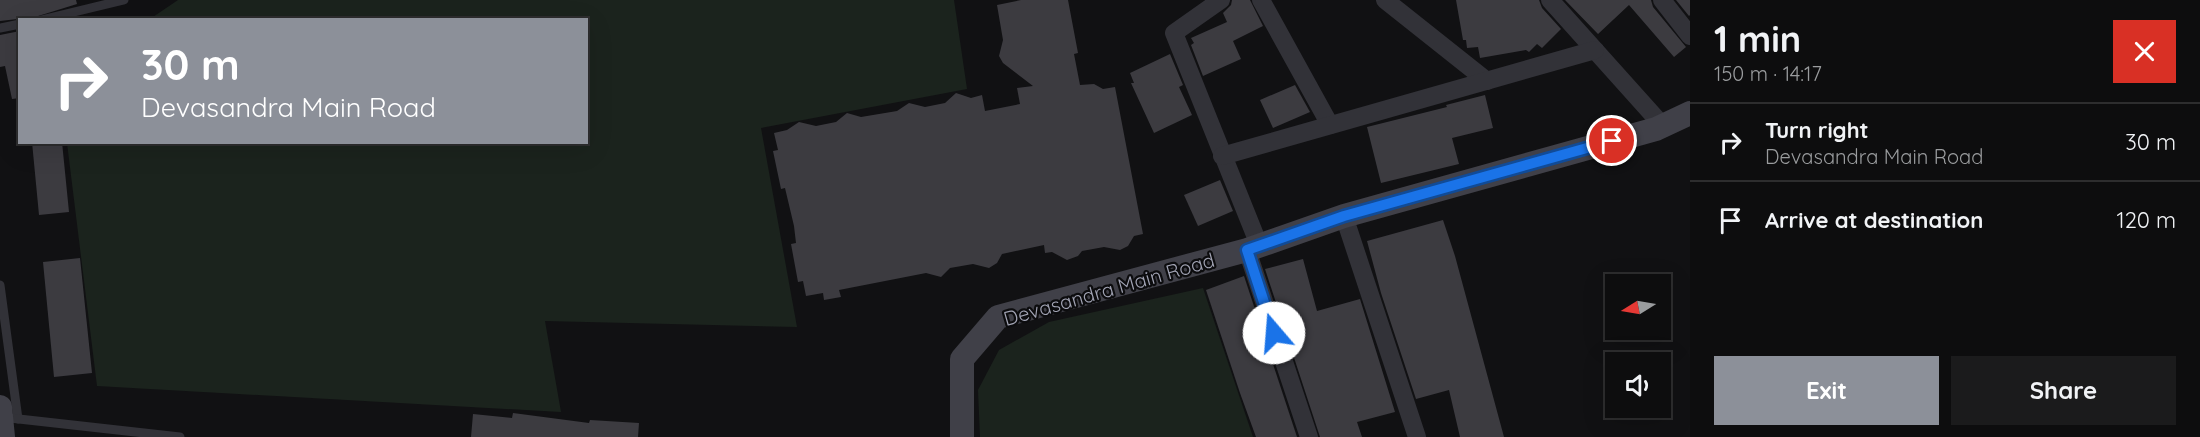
<!DOCTYPE html>
<meta charset="utf-8">
<style>
body{margin:0;font-family:Quicksand,sans-serif;background:#1b1b1c;color:#f1f3f6;height:100vh;display:flex;flex-direction:column;font-size:22px;white-space:nowrap}
*{box-sizing:border-box;margin:0}
p{font-size:20px;color:#9a9c9e}
.icon{flex:none;width:33px;height:33px;fill:none;stroke:currentColor;stroke-width:2;stroke-linecap:round;stroke-linejoin:round}
.map{position:relative;flex:1;overflow:hidden}
.details{display:flex;flex-direction:column;background:#0d0d0e;width:510px}
.details>*{flex:none}
.guide{position:absolute;left:18px;top:18px;width:570px;height:126px;border-radius:0px;box-shadow:0 6px 24px #0002,0 0 0 2px #2d2d2e;background:#8c9099;color:#fff;overflow:hidden}
.needle{width:39px;rotate:259deg}
.tools{position:absolute;left:1605px;top:274px;display:grid;gap:12px}
.tools a{display:grid;place-items:center;width:66px;height:66px;border-radius:0px;background:#0d0d0e;box-shadow:0 6px 24px #0002,0 0 0 2px #2d2d2e;font-size:30px}
.pin{position:absolute;display:grid;place-items:center;width:51px;height:51px;color:#fff;margin:-26px;border:3px solid #fff;border-radius:50%;box-shadow:0 2px 6px #0007}
.me{position:absolute;width:66px;margin:-33px;rotate:342deg;stroke-linejoin:round;filter:drop-shadow(0 0 4px #0008)}
.turn{display:flex;align-items:center;gap:21px;height:126px;padding:0 24px;font-size:27px}
.turn .icon{width:78px;height:78px;stroke-width:2.5}
.turn b{display:block;font-size:42px;line-height:51px}
.round{display:grid;place-items:center;flex:none;width:63px;height:63px;border-radius:0px;background:#1b1b1c}
.headline{display:flex;align-items:center;justify-content:space-between;height:102px;padding:0 24px}
h1{font-size:36px;font-weight:700;line-height:45px}
.button{display:flex;gap:12px;margin-top:auto;padding:12px 24px}
.button a{flex:1;height:69px;border-radius:0px;background:#8c9099;color:#fff;font-size:24px;font-weight:700;line-height:69px;text-align:center}
.button a+a{background:#1b1b1c;color:#f1f3f6}
ul{padding:0;list-style:none}
li{display:flex;align-items:center;gap:18px;height:78px;padding:0 24px;border-top:2px solid #2d2d2e}
li div{flex:1}
li b{display:block;font-size:22px}
li em{font-style:normal}
main{display:flex;flex:1;min-height:0}
.map>svg:first-child{display:block}
.green{fill:#1b231d}
.building{fill:#3c3b40}
.lines{fill:none;stroke-linecap:round;stroke-linejoin:round}
.lane{stroke:#323238;stroke-width:9}
.street{stroke:#323238;stroke-width:18}
.secondary{stroke:#404048;stroke-width:24}
.route-casing{stroke:#114b97;stroke-width:15}
.route{stroke:#1a73e8;stroke-width:10}
.labels{text-anchor:middle;dominant-baseline:central;stroke-width:4.5;stroke-linejoin:round;paint-order:stroke}
.street-label{font-size:20px;fill:#a2a4b4;stroke:#0c0c0e}
</style>
<main>
<div class="map">
<svg width="1690" height="437" viewBox="0 0 1690 437">
<rect width="100%" height="100%" fill="#111113"/>
<g class="green">
<path d="M178,0H954L967,89L761,128L797,327L545,321L561,412L97,386L67,143L586,142V20L150,19Z"/>
<path d="M1203,288L1253,437H980L978,390L999,350L1049,322Z"/>
</g>
<g class="building">
<path d="M0,0H76L77,4L35,17L0,21Z"/>
<path d="M1021,0H1068L1078,53L1074,54L1080,85L1094,84L1103,89L1115,87L1143,234L1134,236L1128,246L1120,250L1104,247L1082,251L1078,256L1067,260L1052,252L1045,253L1044,245L1002,254L997,263L989,268L973,264L950,268L941,277L926,273L839,290L841,297L824,300L823,293L806,296L803,281L798,282L791,244L796,243L794,226L785,188L781,189L773,151L778,150L774,133L787,130L799,122L816,126L836,122L847,113L861,117L897,111L909,103L925,107L945,103L956,93L971,98L982,95L985,111L1020,104L1017,88L1033,86L1003,63L999,56L1003,40L997,5Z"/>
<path d="M1232,0H1250L1263,26L1233,41L1241,59L1203,76L1191,45L1194,43L1191,38L1227,22L1223,13L1231,5Z"/>
<path d="M1456,0H1539L1542,8L1561,29L1542,48L1537,44L1529,52L1526,50L1480,58L1478,47L1467,48L1466,40H1463Z"/>
<path d="M1565,0H1651L1653,7L1686,47L1674,57L1629,5L1598,34Z"/>
<path d="M1676,0H1690V15L1689,16Z"/>
<path d="M20,31V98L12,99L5,66L0,67V35Z"/>
<path d="M1170,54L1183,85L1179,87L1192,115L1154,133L1131,83H1134L1130,73Z"/>
<path d="M1295,85L1310,112L1273,128L1260,100Z"/>
<path d="M1485,95L1493,128L1452,138L1459,164L1381,183L1367,127L1447,107L1446,105Z"/>
<path d="M32,142H62L69,212L39,215Z"/>
<path d="M1220,180L1233,211L1198,226L1184,195Z"/>
<path d="M1443,220L1455,256L1504,437H1460L1449,390L1416,399L1381,293L1367,241Z"/>
<path d="M80,258L92,373L54,377L43,262Z"/>
<path d="M1303,259L1317,311L1360,299L1395,412L1357,422L1362,437H1320L1265,269Z"/>
<path d="M1244,276L1297,437H1256L1240,393L1206,290Z"/>
<path d="M513,413L589,423L590,420L639,423L638,437H471L473,414L512,418Z"/>
</g>
<g class="lines">
<g class="lane">
<path d="M41,20L124,0"/>
<path d="M0,28L20,24"/>
<path d="M0,285L18,419"/>
<path d="M1,417L180,437"/>
</g>
<g class="street">
<path d="M1221,0L1174,33L1259,245"/>
<path d="M1261,0L1330,125"/>
<path d="M1385,0L1487,81"/>
<path d="M1550,0L1663,126"/>
<path d="M1662,0L1690,36"/>
<path d="M1222,156L1595,50"/>
<path d="M1344,216L1417,437"/>
<path d="M1247,250L1309,437"/>
</g>
<g class="secondary">
<path d="M0,407L3,437"/>
<path d="M962,437V359L998,317L1247,250L1344,216L1656,129L1690,113"/>
</g>
</g>
<g class="lines">
<defs>
<path id="route" d="M1274,333L1247,250L1344,216L1612,141"/>
</defs>
<use href="#route" class="route-casing"/>
<use href="#route" class="route"/>
</g>
<g class="labels">
<g class="street-label">
<text transform="translate(1109 289) rotate(-16)">Devasandra Main Road</text>
</g>
</g>
</svg>
<div class="tools">
<a><svg class="needle" viewBox="-14 -14 28 28"><path d="M0-13l5 13h-10z" fill="#e53935"/><path d="M0 13l5-13h-10z" fill="#9a9c9e"/></svg></a>
<a><svg class="icon" aria-label="sound" viewBox="0 0 24 24"><path d="M4 9h4l5-4v14l-5-4H4zM17 9q2 3 0 6"/></svg></a>
</div>
<div class="pin" style="left:1612px;top:141px;background:#d93025"><svg class="icon" aria-label="arrive" viewBox="0 0 24 24"><path d="M6 21V4h12l-3 4 3 4H6"/></svg></div>
<svg class="me" style="left:1274px;top:333px" viewBox="-20 -20 40 40"><circle r="19" fill="#fff"/><path d="M0-13L10 11 0 6-10 11z" fill="#1a73e8"/></svg>
<div class="guide">
<div class="turn"><svg class="icon" aria-label="right" viewBox="0 0 24 24"><path d="M7 20v-9h11M14 6l5 5-5 5"/></svg><div><b>30 m</b>Devasandra Main Road</div></div>
</div>
</div>
<section class="details">
<div class="headline"><div><h1>1 min</h1><p>150 m · 14:17</p></div><a class="round" style="background:#d93025;color:#fff"><svg class="icon" aria-label="close" viewBox="0 0 24 24"><path d="M6 6l12 12M18 6L6 18"/></svg></a></div>
<ul>
<li><svg class="icon" aria-label="right" viewBox="0 0 24 24"><path d="M7 20v-9h11M14 6l5 5-5 5"/></svg><div><b>Turn right</b><p>Devasandra Main Road</p></div><em>30 m</em></li>
<li><svg class="icon" aria-label="arrive" viewBox="0 0 24 24"><path d="M6 21V4h12l-3 4 3 4H6"/></svg><div><b>Arrive at destination</b></div><em>120 m</em></li>
</ul>
<div class="button"><a>Exit</a><a>Share</a></div>
</section>
</main>
